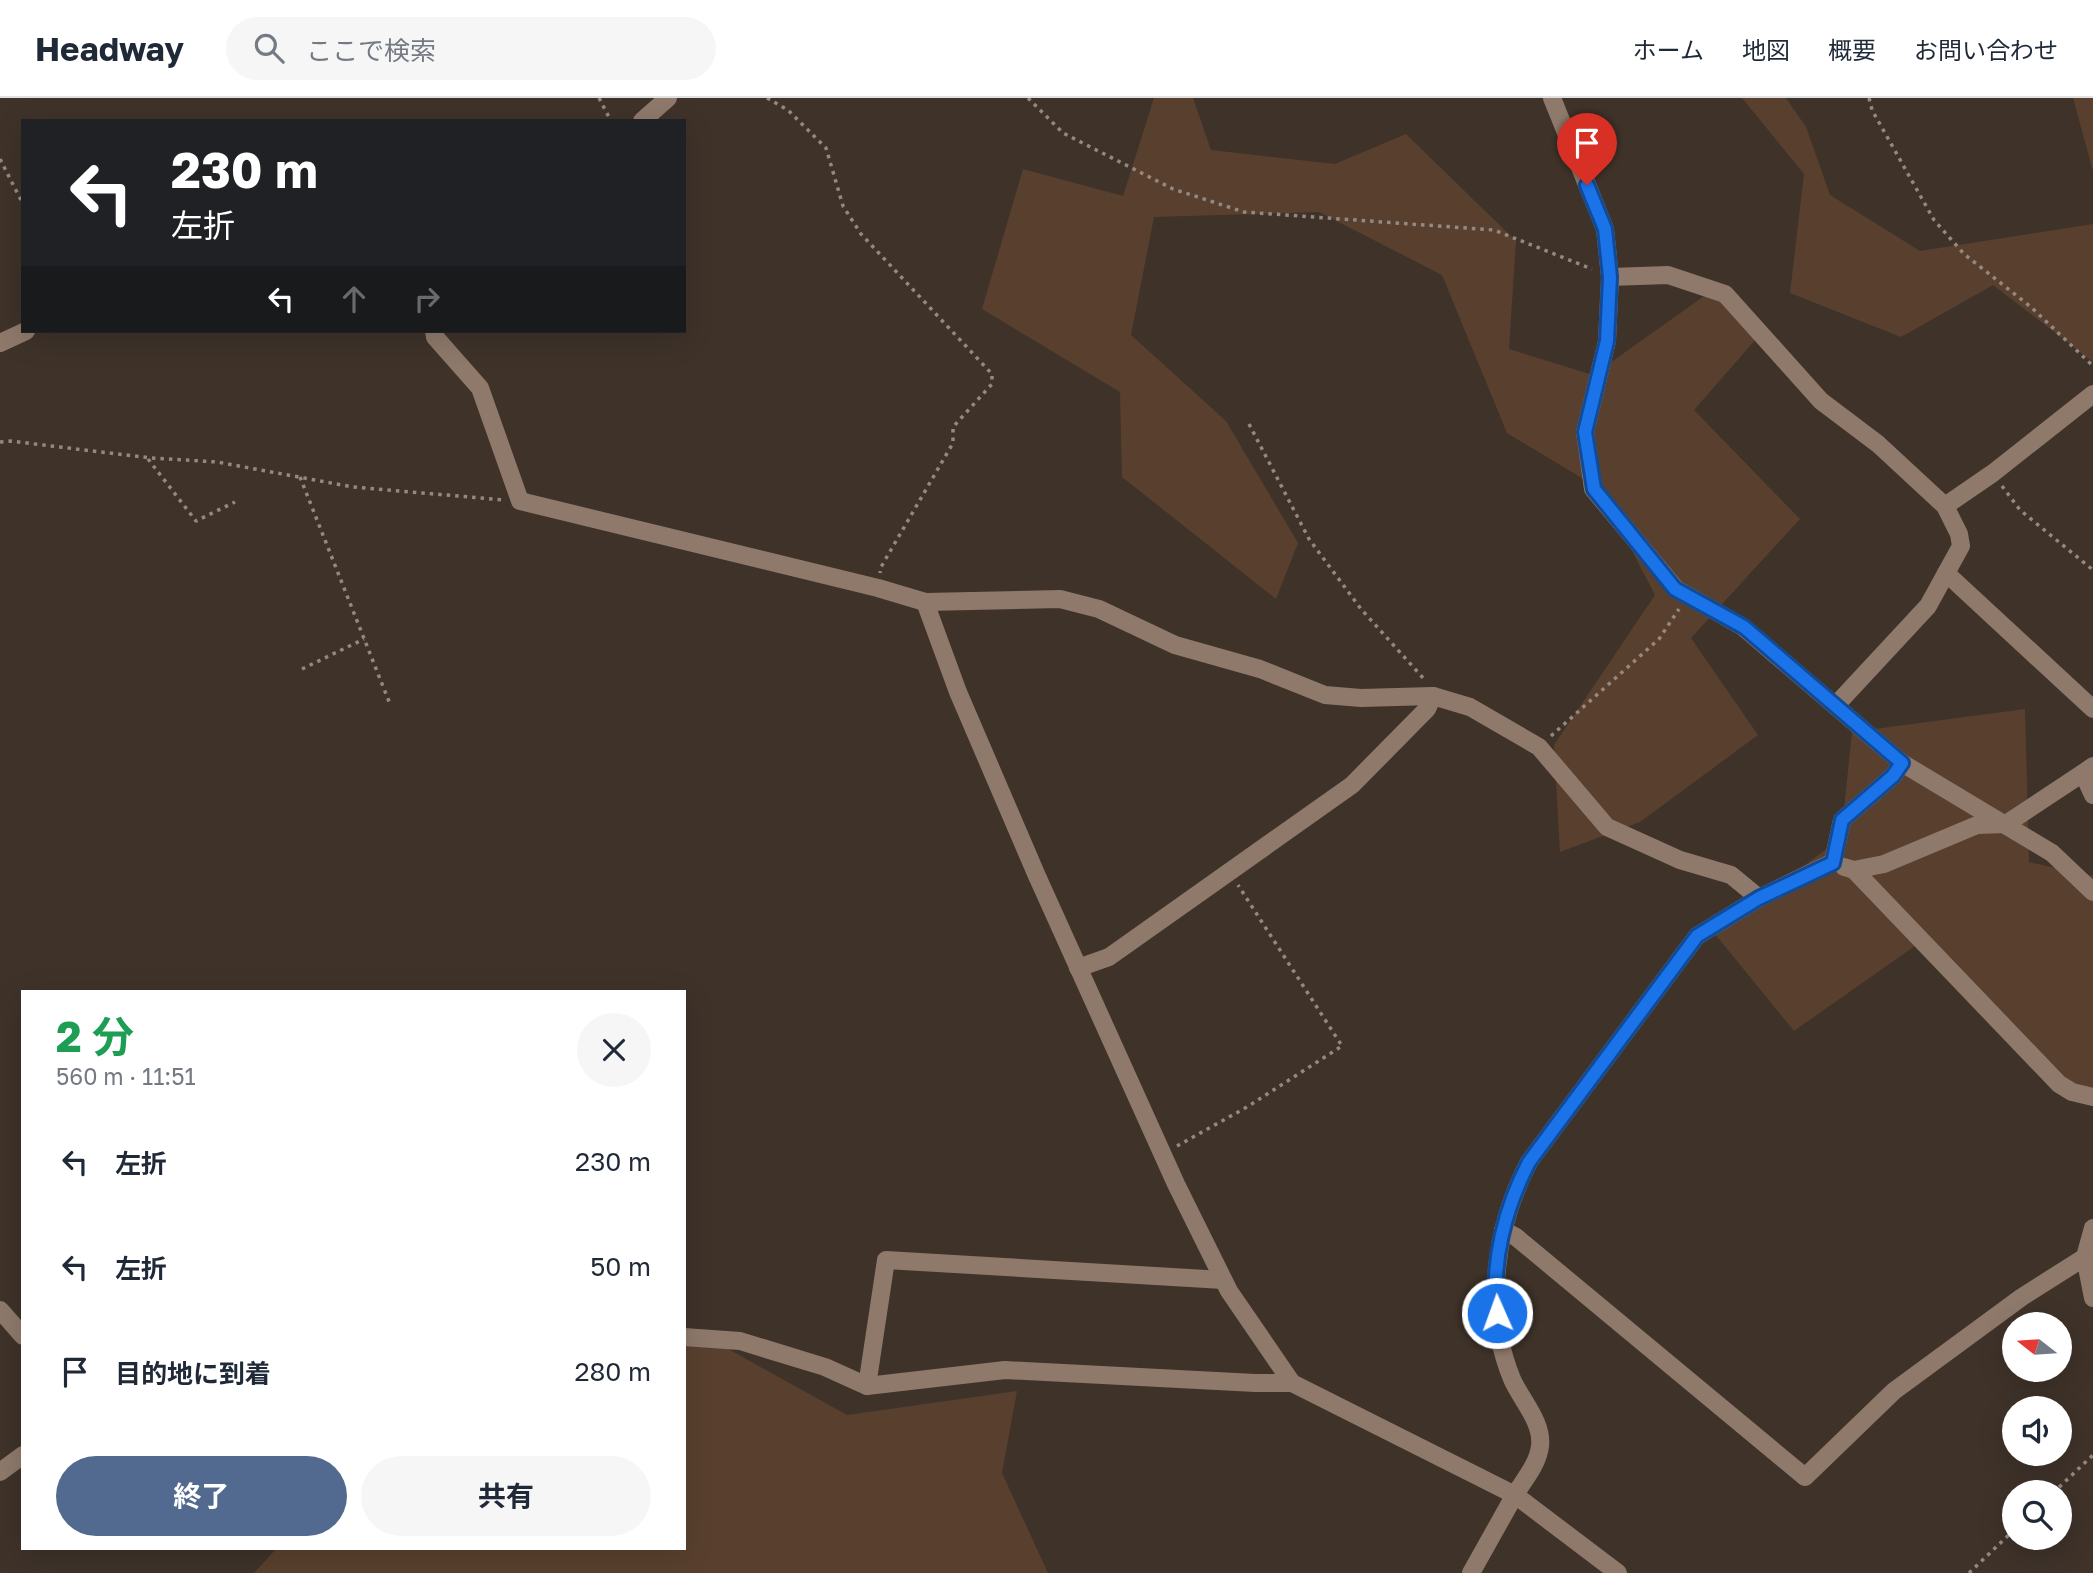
<!DOCTYPE html>
<html lang="ja">
<meta charset="utf-8">
<style>
body{margin:0;font-family:"Golos Text","Noto Sans JP",sans-serif;background:#f6f6f7;color:#1f2937;height:100vh;display:flex;flex-direction:column;font-size:26px;white-space:nowrap}
*{box-sizing:border-box;margin:0}
p{font-size:23px;color:#747a83}
.icon{flex:none;width:38px;height:38px;fill:none;stroke:currentColor;stroke-width:2;stroke-linecap:round;stroke-linejoin:round}
.map{position:relative;flex:1;overflow:hidden}
.panel{position:absolute;left:21px;top:892px;width:665px;height:560px;display:flex;flex-direction:column;background:#fff;border-radius:0px;box-shadow:0 7px 28px #0002}
.panel>*{flex:none}
.guide{position:absolute;left:21px;top:21px;width:665px;height:214px;border-radius:0px;box-shadow:0 7px 28px #0002;background:#202124;color:#fff;overflow:hidden}
.needle{width:46px;rotate:287deg}
.tools{position:absolute;left:2002px;top:1214px;display:grid;gap:14px}
.tools a{display:grid;place-items:center;width:70px;height:70px;border-radius:50%;background:#fff;box-shadow:0 7px 28px #0002;font-size:35px}
.pin{position:absolute;display:grid;place-items:center;width:60px;height:60px;color:#fff;margin:-72px -30px;border-radius:50% 50% 50% 0;rotate:-45deg;box-shadow:0 0 7px #0007}
.pin .icon{rotate:45deg}
.me{position:absolute;width:77px;margin:-38px;rotate:358deg;stroke-linejoin:round;filter:drop-shadow(0 0 5px #0008)}
.turn{display:flex;align-items:center;gap:24px;height:147px;padding:0 35px;font-size:32px}
.turn .icon{width:91px;height:91px;stroke-width:2.5}
.turn b{display:block;font-size:49px;line-height:60px}
.lanes{display:flex;align-items:center;height:66px;padding:0 35px;background:#0003;justify-content:center;gap:35px;direction:ltr}
.lanes .off{opacity:.35}
.round{display:grid;place-items:center;flex:none;width:74px;height:74px;border-radius:37px;background:#f6f6f7}
.overview{display:flex;align-items:center;justify-content:space-between;height:119px;padding:0 35px}
h1{font-size:42px;font-weight:700;line-height:52px;color:#1e9e55}
.action{display:flex;gap:14px;margin-top:auto;padding:14px 35px}
.action a{flex:1;height:80px;border-radius:42px;background:#526990;color:#fff;font-size:28px;font-weight:700;line-height:80px;text-align:center}
.action a+a{background:#f6f6f7;color:#1f2937}
ul{padding:0;list-style:none}
li{display:flex;align-items:center;gap:21px;height:105px;padding:0 35px}
li div{flex:1}
li b{display:block;font-size:26px}
li em{font-style:normal}
header{display:flex;align-items:center;gap:42px;box-sizing:border-box;height:98px;padding:0 35px;background:#fff;border-bottom:2px solid #e0e1e3}
header strong{font-size:33px}
nav{display:flex;gap:38px;margin-inline-start:auto;font-size:24px}
.search{width:490px;height:63px;background:#f6f6f7;display:flex;align-items:center;gap:18px;box-sizing:border-box;padding:0 24px;border-radius:38px;color:#747a83;font-size:26px}
.map>svg:first-child{display:block}
.green{fill:#59402e}
.lines{fill:none;stroke-linecap:round;stroke-linejoin:round}
.path{stroke:#948982;stroke-width:3.5;stroke-dasharray:3.5 5;stroke-linecap:butt}
.minor{stroke:#8e796b;stroke-width:18}
.route-casing{stroke:#114b97;stroke-width:18}
.route{stroke:#1a73e8;stroke-width:12}
</style>
<header>
<strong>Headway</strong>
<div class="search"><svg class="icon" aria-label="search" viewBox="0 0 24 24"><circle cx="10" cy="10" r="6"/><path d="M15 15l6 6"/></svg>ここで検索</div>
<nav><a>ホーム</a><a>地図</a><a>概要</a><a>お問い合わせ</a></nav>
</header>
<div class="map">
<svg width="2093" height="1475" viewBox="0 0 2093 1475">
<rect width="100%" height="100%" fill="#3e3229"/>
<g class="green">
<path d="M1154,0H1193L1211,52L1335,66L1406,36L1516,143L1509,251L1593,277L1714,191L1757,240L1694,312L1800,421L1691,540L1758,637L1640,724L1560,754L1554,647L1655,497L1600,391L1507,335L1442,177L1319,114L1154,119L1131,237L1226,323L1298,445L1276,501L1122,379L1120,294L982,211L1023,71L1123,98Z"/>
<path d="M1742,0H1786L1806,29L1830,97L1920,153L2093,126V264L1993,187L1901,239L1790,195L1804,76Z"/>
<path d="M2073,0H2093V73Z"/>
<path d="M2025,611L2029,764L2093,778V995L2075,1002L1922,843L1794,933L1714,835L1841,740L1852,634Z"/>
<path d="M684,1244L721,1247L847,1317L1017,1293L1002,1375L1048,1475H254L276,1451H684Z"/>
</g>
<g class="lines">
<g class="path">
<path d="M599,0L611,23"/>
<path d="M767,0L788,12L826,50L843,108L861,136L992,276V286L953,329V345L881,469L880,475"/>
<path d="M1028,0L1063,35L1173,91L1244,114L1494,132L1592,171"/>
<path d="M1869,0L1872,12L1934,122L1964,156L2031,209L2093,268"/>
<path d="M0,61L23,106"/>
<path d="M1249,326L1309,441L1361,511L1424,581"/>
<path d="M0,344L10,343L151,360L217,364L353,389L504,402"/>
<path d="M148,361L196,423L235,404"/>
<path d="M300,379L390,606"/>
<path d="M2002,388L2020,412L2093,472"/>
<path d="M302,571L364,541"/>
<path d="M1551,638L1659,541L1679,511"/>
<path d="M1177,1048L1247,1009L1342,948L1238,787"/>
<path d="M2053,1395L2093,1357"/>
<path d="M1969,1475L2014,1432"/>
</g>
<g class="minor">
<path d="M1552,0L1605,131L1610,179L1607,243L1585,334L1593,391L1676,491L1743,529L1902,665"/>
<path d="M642,23L668,0"/>
<path d="M1610,179L1668,177L1725,196L1821,303L1878,346L1945,408L1959,436L1961,448L1928,508L1836,607"/>
<path d="M434,233L435,239L480,290L520,403L878,490L925,504L1060,501L1099,511L1175,547L1260,571L1325,597L1361,600L1433,598L1470,609L1539,649L1607,729L1680,762L1731,777L1759,800"/>
<path d="M0,245L26,233"/>
<path d="M1945,408L1993,375L2093,296"/>
<path d="M1946,475L2093,611"/>
<path d="M925,504L958,594L1037,778L1176,1086L1229,1193L1292,1285"/>
<path d="M2093,668L2083,675L2093,697"/>
<path d="M1844,769L1854,772L1884,766L1977,727L2006,726L2083,675"/>
<path d="M1854,772L2059,986L2072,994L2093,999"/>
<path d="M1078,870L1109,859L1352,687L1427,611L1433,598"/>
<path d="M2093,1130L2085,1159L2093,1200"/>
<path d="M1503,1132L1516,1139L1805,1379L1894,1293L2022,1199L2085,1159"/>
<path d="M0,1212L23,1238"/>
<path d="M684,1239L740,1243L825,1269L867,1288L1005,1272L1255,1285H1292L1515,1397L1618,1475"/>
<path d="M867,1288L886,1162L1223,1182"/>
<path d="M0,1374L23,1357"/>
<path d="M1471,1475C1485,1450 1499,1425 1513,1400C1522,1384 1538,1367 1540,1348C1543,1324 1521,1302 1512,1281C1483,1211 1495,1129 1529,1064L1697,838L1759,800L1833,764L1842,722L1893,678L1902,665L2052,755L2093,794"/>
</g>
</g>
<g class="lines">
<defs>
<path id="route" d="M1497,1215C1491,1164 1505,1110 1529,1064L1697,838L1759,800L1833,765L1842,722L1893,678L1902,665L1744,529L1675,491L1594,391L1585,334L1607,243L1610,179L1605,131L1587,87"/>
</defs>
<use href="#route" class="route-casing"/>
<use href="#route" class="route"/>
</g>
</svg>
<div class="tools">
<a><svg class="needle" viewBox="-14 -14 28 28"><path d="M0-13l5 13h-10z" fill="#e53935"/><path d="M0 13l5-13h-10z" fill="#747a83"/></svg></a>
<a><svg class="icon" aria-label="sound" viewBox="0 0 24 24"><path d="M4 9h4l5-4v14l-5-4H4zM17 9q2 3 0 6"/></svg></a>
<a><svg class="icon" aria-label="search" viewBox="0 0 24 24"><circle cx="10" cy="10" r="6"/><path d="M15 15l6 6"/></svg></a>
</div>
<div class="pin" style="left:1587px;top:87px;background:#d93025"><svg class="icon" aria-label="arrive" viewBox="0 0 24 24"><path d="M6 21V4h12l-3 4 3 4H6"/></svg></div>
<svg class="me" style="left:1497px;top:1215px" viewBox="-20 -20 40 40"><circle r="17" fill="#1a73e8" stroke="#fff" stroke-width="3"/><path d="M0-11L8 9 0 5-8 9z" fill="#fff"/></svg>
<div class="guide">
<div class="turn"><svg class="icon" aria-label="left" viewBox="0 0 24 24"><path d="M17 20v-9H6M10 6l-5 5 5 5"/></svg><div><b>230 m</b>左折</div></div>
<div class="lanes"><svg class="icon" aria-label="left" viewBox="0 0 24 24"><path d="M17 20v-9H6M10 6l-5 5 5 5"/></svg><svg class="icon off" aria-label="ahead" viewBox="0 0 24 24"><path d="M12 20V5M6 11l6-6 6 6"/></svg><svg class="icon off" aria-label="right" viewBox="0 0 24 24"><path d="M7 20v-9h11M14 6l5 5-5 5"/></svg></div>
</div>
<section class="panel">
<div class="overview"><div><h1>2 分</h1><p>560 m · 11:51</p></div><a class="round"><svg class="icon" aria-label="close" viewBox="0 0 24 24"><path d="M6 6l12 12M18 6L6 18"/></svg></a></div>
<ul>
<li><svg class="icon" aria-label="left" viewBox="0 0 24 24"><path d="M17 20v-9H6M10 6l-5 5 5 5"/></svg><div><b>左折</b></div><em>230 m</em></li>
<li><svg class="icon" aria-label="left" viewBox="0 0 24 24"><path d="M17 20v-9H6M10 6l-5 5 5 5"/></svg><div><b>左折</b></div><em>50 m</em></li>
<li><svg class="icon" aria-label="arrive" viewBox="0 0 24 24"><path d="M6 21V4h12l-3 4 3 4H6"/></svg><div><b>目的地に到着</b></div><em>280 m</em></li>
</ul>
<div class="action"><a>終了</a><a>共有</a></div>
</section>
</div>
